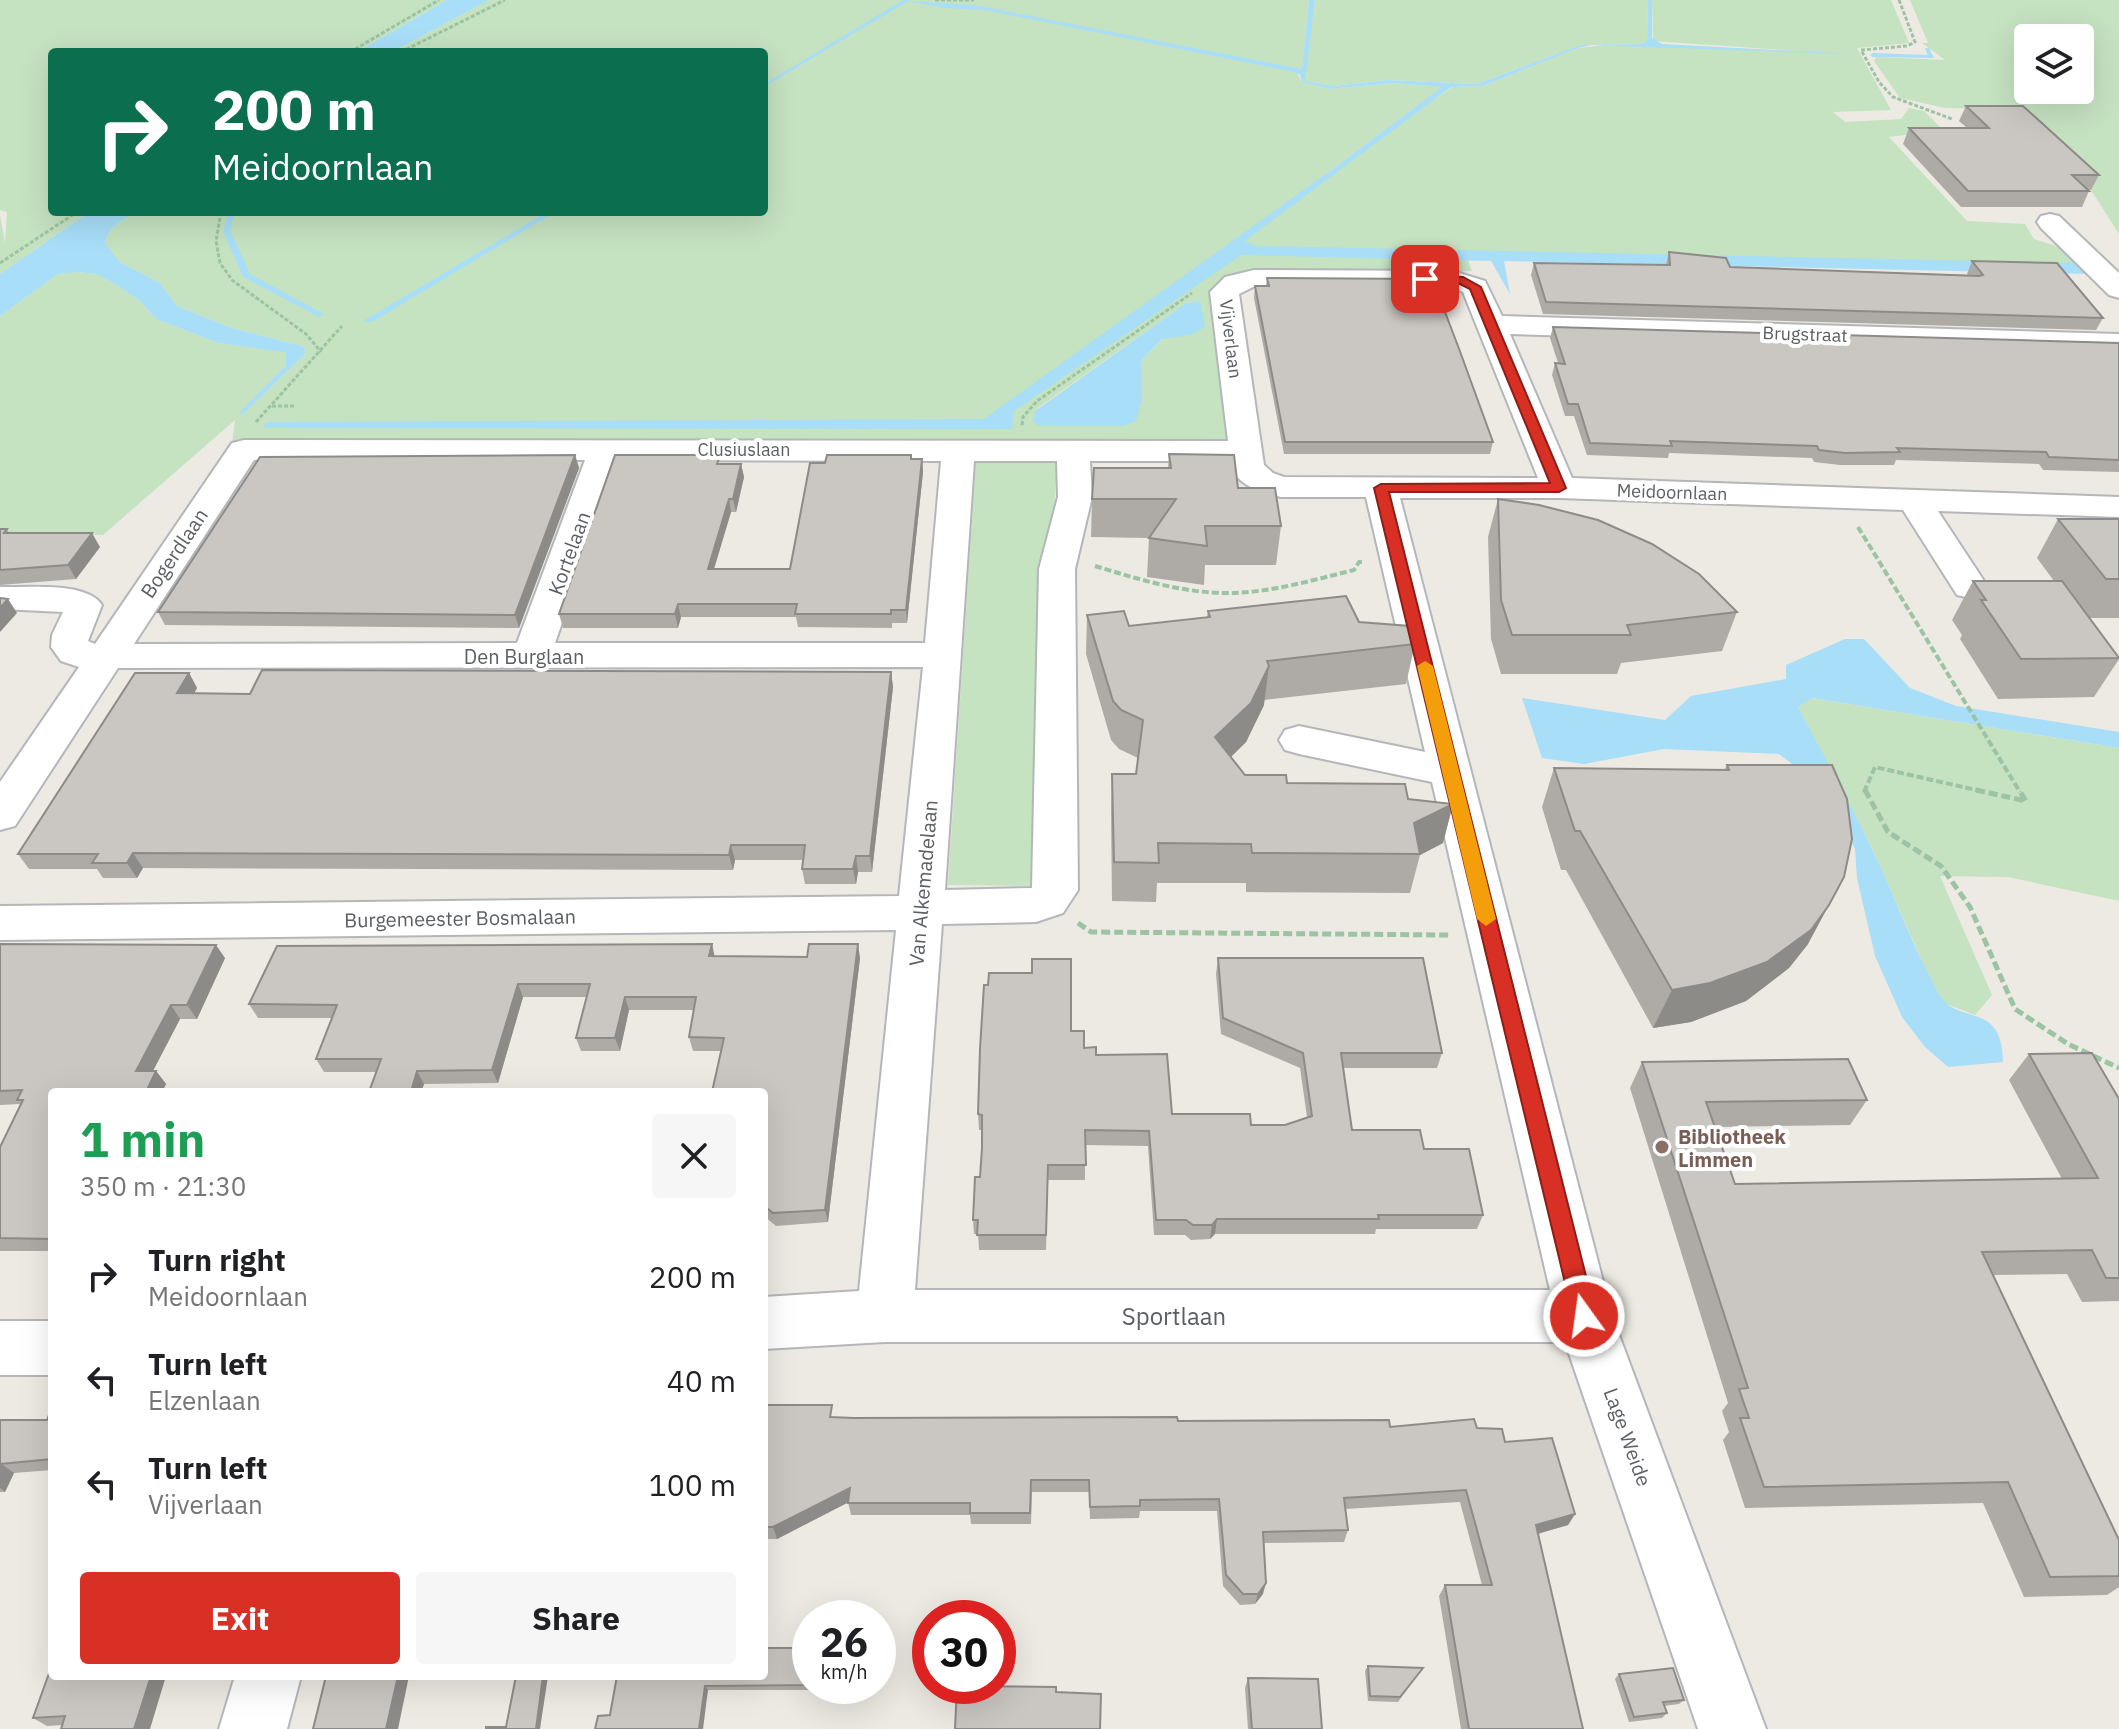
<!DOCTYPE html>
<meta charset="utf-8">
<style>
body{margin:0;font-family:"IBM Plex Sans",sans-serif;background:#f6f6f6;color:#202124;height:100vh;display:flex;flex-direction:column;font-size:30px;white-space:nowrap}
*{box-sizing:border-box;margin:0}
p{font-size:26px;color:#757577}
.icon{flex:none;width:44px;height:44px;fill:none;stroke:currentColor;stroke-width:2;stroke-linecap:round;stroke-linejoin:round}
.map{position:relative;flex:1;overflow:hidden}
.drawer{position:absolute;left:48px;top:1088px;width:720px;height:592px;display:flex;flex-direction:column;background:#fff;border-radius:8px;box-shadow:0 8px 32px #0002}
.drawer>*{flex:none}
.top-card{position:absolute;left:48px;top:48px;width:720px;height:168px;border-radius:8px;box-shadow:0 8px 32px #0002;background:#0b6e4f;color:#fff;overflow:hidden}
.tools{position:absolute;left:2014px;top:24px;display:grid;gap:16px}
.tools a{display:grid;place-items:center;width:80px;height:80px;border-radius:8px;background:#fff;box-shadow:0 8px 32px #0002;font-size:40px}
.speed{position:absolute;left:792px;top:1600px;display:flex;gap:16px;font-size:40px;font-weight:700;text-align:center}
.speed>*{display:grid;place-content:center;width:104px;height:104px;border-radius:50%;background:#fff;box-shadow:0 8px 32px #0002;line-height:1}
.speed small{font-size:20px;font-weight:400}
.speed .limit{border:12px solid #d22;background:#fff;color:#111}
.pin{position:absolute;display:grid;place-items:center;width:68px;height:68px;color:#fff;margin:-34px;border-radius:16px;box-shadow:0 4px 12px #0006}
.me{position:absolute;width:88px;margin:-44px;rotate:346deg;stroke-linejoin:round;filter:drop-shadow(0 0 6px #0008)}
.turn{display:flex;align-items:center;gap:28px;height:168px;padding:0 32px;font-size:36px}
.turn .icon{width:104px;height:104px;stroke-width:2.5}
.turn b{display:block;font-size:56px;line-height:68px}
.round{display:grid;place-items:center;flex:none;width:84px;height:84px;border-radius:8px;background:#f6f6f6}
.overview{display:flex;align-items:center;justify-content:space-between;height:136px;padding:0 32px}
h1{font-size:48px;font-weight:700;line-height:60px;color:#1e9e55}
.action{display:flex;gap:16px;margin-top:auto;padding:16px 32px}
.action a{flex:1;height:92px;border-radius:8px;background:#d93025;color:#fff;font-size:32px;font-weight:700;line-height:92px;text-align:center}
.action a+a{background:#f6f6f6;color:#202124}
ul{padding:0;list-style:none}
li{display:flex;align-items:center;gap:24px;height:104px;padding:0 32px}
li div{flex:1}
li b{display:block;font-size:30px}
li em{font-style:normal}
.map>svg:first-child{display:block}
.green{fill:#c5e2c1;fill-rule:evenodd}
.water{fill:#a8def8}
.lines{fill:none;stroke-linecap:round;stroke-linejoin:round}
.stream{fill:#a8def8;fill-rule:evenodd}
.minor-casing{stroke:#b4b6b9;stroke-width:4}
.path-far2{stroke:#9cc3a3;stroke-width:3;stroke-dasharray:4 2;stroke-linecap:butt}
.path-far1{stroke:#9cc3a3;stroke-width:4;stroke-dasharray:7 3;stroke-linecap:butt}
.path{stroke:#9cc3a3;stroke-width:5;stroke-dasharray:9 4;stroke-linecap:butt}
.minor{fill:#fff;fill-rule:evenodd}
.wall{fill:#aeaba7}
.shaded-wall{fill:#8d8b88}
.building{fill:#cac7c2;stroke:#8d8b88;stroke-width:2}
.route{fill:#d93025;stroke:#8d1f18;stroke-width:2}
.slow{fill:#f59e0b}
.education-dot{fill:#8d6e63;stroke:#fff;stroke-width:3}
.labels{text-anchor:middle;dominant-baseline:central;stroke-width:8;stroke-linejoin:round;paint-order:stroke}
.far-street-label{font-size:18px;fill:#5b5f63;stroke:#fff}
.street-label{font-size:20px;fill:#5b5f63;stroke:#fff}
.education-label{font-size:20px;font-weight:bold;fill:#785e54;stroke:#fff;text-anchor:start}
.near-street-label{font-size:24px;fill:#5b5f63;stroke:#fff}
</style>
<div class="map">
<svg width="2119" height="1729" viewBox="0 0 2119 1729">
<rect width="100%" height="100%" fill="#edeae3"/>
<g class="green">
<path d="M0,0H447L357,52H52V212H89L0,274V215L5,243L7,212L0,210Z"/>
<path d="M489,0H1309L1302,69L1294,68L1302,82L1330,89L1393,83L1443,87L1280,208L1452,87L1483,86L1578,48L1605,45L1798,51L1653,41L1652,0H1891L1909,43L1857,48L1891,110L1833,112L1845,122L1901,119L1909,108L1924,111L1943,130L1889,137L1967,221L2025,224L2034,239L2075,252L2093,270L1467,257L1472,271L1240,274L1209,292L1229,444L232,443L235,420L103,535L0,533V316L58,274L78,272L96,274L115,284L140,301L156,319L218,343L285,351L286,365L240,413L243,414L304,355L306,350L302,346L232,328L177,306L160,283L120,262L105,243C107,228 123,220 136,212H764V52H392ZM1200,301L1141,361L1035,410L1186,303Z"/>
<path d="M1315,0H1648L1647,41L1641,44L1580,45L1477,84L1388,80L1332,86L1305,81L1304,75Z"/>
<path d="M1910,0H2119V234L2091,190L2006,109L1945,108L1900,98L1874,61L1876,57L1945,60L1922,43H1928ZM2028,38H2080V90H2028Z"/>
<path d="M976,459L1057,460L1054,517L1038,575L1032,886L948,885Z"/>
<path d="M1811,698L2119,748V901L2008,877L1940,876L1992,995L1975,1015L1944,1003L1928,974L1872,848L1798,707Z"/>
</g>
<g class="water">
<path d="M447,0H489L392,52H357Z"/>
<path d="M903,0L979,6L1302,69L1309,0H1315L1305,81L1332,86L1388,80L1477,84L1580,45L1641,44L1647,41L1648,0H1652V38L1662,44L1853,54L1591,45L1578,48L1483,86L1451,87L1245,241L1254,246L2086,263L2094,274L1504,261L1510,294L1491,261L1241,255L1014,411L1012,429L264,428L266,422L984,419L1334,168L1442,87L1393,83L1330,89L1302,82L1300,75L1294,72L985,10L945,8L908,1L764,87V84Z"/>
<path d="M89,212H136C123,220 107,228 105,243L120,262L160,283L177,306L232,328L302,346L306,350L304,355L243,414L239,413L286,365L285,352L218,343L156,319L140,301L115,284L96,274L78,272L58,274L0,316V274Z"/>
<path d="M229,212H235L230,230L250,274L324,314L319,317L243,277L223,231Z"/>
<path d="M547,212H555L372,322L363,321Z"/>
<path d="M1200,301L1205,327L1190,335L1162,339L1141,361L1142,399L1136,421L1123,426H1039L1033,421L1035,411L1186,303Z"/>
<path d="M1845,639H1864L1910,688L1956,706L2119,732V748L1812,698L1798,707C1823,754 1849,801 1872,849C1895,897 1913,947 1939,994C1958,1027 2002,999 2003,1062L1948,1067L1925,1047L1902,1017L1875,956L1857,878L1855,849L1823,787L1779,754L1664,749L1584,764L1542,758L1522,698L1665,720L1691,696L1786,679V665Z"/>
</g>
<g class="lines">
<path class="stream" d="M1925,48H1929L1934,58L1873,57L1870,55L1873,53L1928,55Z"/>
<defs>
<g id="minor">
<path d="M2050,214L2059,216L2119,273V298L2109,295L2041,228L2037,222L2041,216Z"/>
<path d="M1254,270L1453,271L1485,281L1502,316L2119,334V352L1510,334L1572,478L2119,497V517L1938,511L1988,587L1983,595L1970,598L1957,595L1903,510L1559,498H1400L1612,1316L1766,1729H1698L1565,1342H885L764,1349V1297L859,1291L896,930L0,940V906L899,896L923,667L118,668L15,826L0,830V782L79,667L61,661L51,647L52,635L63,612L0,609V587C27,588 86,581 102,605L88,641L95,644L232,443L244,440L1228,441L1210,292L1225,277ZM1255,286L1450,287L1463,292L1538,478L1284,477L1273,473L1264,465L1239,294ZM254,460H585L517,643L134,644ZM618,460L941,461L925,643H555ZM974,461H1057L1058,497L1039,569L1032,888L945,890ZM1090,461H1230C1233,485 1261,492 1281,497H1366L1425,752L1299,726L1285,730L1279,740L1285,750L1299,754L1432,782L1550,1290H915L942,924L1036,922L1063,913L1078,890L1075,569L1092,497Z"/>
<rect x="0" y="1321" width="52" height="54"/>
<path d="M235,1676H301L287,1729H219Z"/>
</g>
</defs>
<use href="#minor" class="minor-casing"/>
<g class="path-far2">
<path d="M935,0H974"/>
<path d="M1899,0L1915,42L1907,46L1861,50L1879,82L1893,97L1952,119"/>
<path d="M350,52L439,0"/>
<path d="M401,52L505,0"/>
<path d="M221,212L216,241L220,263L232,280L306,334L321,352"/>
<path d="M0,263L77,212"/>
<path d="M272,406H294"/>
<path d="M256,422L342,326"/>
<path d="M1022,425L1023,417L1037,401L1192,293"/>
</g>
<g class="path-far1">
<path d="M1858,527L2020,792"/>
<path d="M1095,566C1138,579 1182,593 1227,593C1270,593 1313,580 1354,570L1359,562H1364"/>
<path d="M1864,792L1875,767L1985,792"/>
</g>
<g class="path">
<path d="M1865,790L1888,832L1941,866L1970,907L2015,1009L2068,1044L2119,1068"/>
<path d="M1976,790L2026,801L2019,790"/>
<path d="M1078,923L1091,932L1449,935"/>
</g>
<use href="#minor" class="minor"/>
</g>
<g class="wall">
<path d="M1966,106L2099,175L2091,190H2088L2089,191L2082,207H1961L1903,144L1909,128H1967L1959,121Z"/>
<path d="M1669,252L1730,267L1968,275L1967,274L1972,261L2103,318L2096,330L1543,314L1531,275L1534,263L1666,265Z"/>
<path d="M1267,278L1493,442L1490,454H1284L1254,298L1255,286H1266Z"/>
<path d="M1553,327L2119,343V472L2043,470L2039,464L1896,460L1894,465H1840L1814,462L1812,458L1669,453L1668,458L1587,455L1574,416H1565L1552,375L1555,363H1558L1550,338Z"/>
<path d="M1169,454L1238,488L1281,526L1276,565H1205L1204,585L1147,577L1149,538L1091,537L1092,499L1168,468Z"/>
<path d="M575,455L579,468L519,628L165,625L158,612Z"/>
<path d="M911,455V459H922L923,472L907,623H892V628L798,627L796,617H681L678,628H563L559,614L722,464H741L744,477L736,512H731L714,569H790L825,463Z"/>
<path d="M1498,499L1737,612L1722,651L1621,663L1617,674H1501L1491,639L1488,537Z"/>
<path d="M2058,519H2119V618H2090L2119,659L2094,697L1998,699L1960,639L1962,635L1952,620L1973,581H2054L2037,558Z"/>
<path d="M0,529H7L9,533L100,547L76,579L0,585Z"/>
<path d="M1208,611L1359,622L1415,644L1406,684L1264,700V705L1246,742L1231,757L1245,775L1287,783L1408,799L1453,804L1443,843L1420,855L1410,893L1246,892V883H1157L1156,902L1112,901L1111,814L1112,774H1136L1138,758L1119,749L1111,740L1086,654L1087,615L1129,626L1207,617Z"/>
<path d="M891,672L893,687L872,872H858L856,884H805L802,869L803,860H735L733,870L143,868L137,878H103L97,869H29L18,854L189,673L197,688L194,693L250,694Z"/>
<path d="M1727,765L1808,944L1789,968L1746,1001L1691,1022L1653,1028L1566,870H1561L1542,807L1554,768L1724,770Z"/>
<path d="M0,944L225,958L197,1019H180L153,1071H156L166,1084L162,1092H52V1251H0V1147L20,1104L0,1105Z"/>
<path d="M715,956L860,958L828,1222L776,1226L764,1216V1092L721,1051H693L689,1037L694,1010H629L620,1051H581L576,1038L587,997H523L498,1083L424,1084L421,1092H369L376,1072H324L316,1059L332,1018H258L249,1004Z"/>
<path d="M1218,958L1442,1053L1437,1068H1343L1352,1130L1424,1149L1483,1215L1477,1229H1376L1375,1234H1215L1210,1239L1191,1240L1185,1235H1154L1148,1146L1085,1145V1180H1048L1046,1250H979L978,1234H974L973,1220L980,1177L982,1148V1130H979L978,1114L1071,1031L1084,1048L1096,1055L1172,1114L1251,1125H1285L1307,1117L1300,1068L1221,1034L1216,974Z"/>
<path d="M2029,1054L2119,1099V1301L2082,1302L2067,1274L1993,1275L2119,1540V1587L2107,1595L2024,1597L1983,1503L1745,1508L1723,1440L1729,1432L1722,1411L1728,1403L1630,1088L1642,1062L1867,1100L1850,1125L1715,1127L1735,1184L2062,1179L2009,1080Z"/>
<path d="M764,1405L835,1417L854,1418L1178,1421L1390,1427L1477,1428L1505,1442L1575,1514L1568,1525L1538,1534L1583,1729H1461L1439,1596L1445,1585H1482L1460,1502L1345,1509L1348,1530L1344,1542L1264,1543L1263,1594L1255,1604L1240,1605L1223,1586L1217,1511H1140L1139,1518L1090,1519L1089,1492H1032L1031,1524H971L970,1515H851L848,1502L777,1539H764Z"/>
<path d="M52,1410V1470L14,1473L5,1492H0V1420H47Z"/>
<path d="M810,1648V1686H834V1690H708L610,1715Z"/>
<path d="M1368,1666L1420,1672L1398,1702L1368,1701L1365,1671Z"/>
<path d="M1619,1674L1684,1700L1679,1704L1664,1706L1667,1713L1662,1718L1629,1722L1615,1679Z"/>
<path d="M166,1676L62,1725L47,1726L33,1718Z"/>
<path d="M1248,1678L1322,1729H1248L1245,1688Z"/>
</g>
<g class="shaded-wall">
<path d="M575,455L579,468L519,628L515,615Z"/>
<path d="M922,459L923,472L907,623L906,610Z"/>
<path d="M741,464L744,477L736,512L733,499Z"/>
<path d="M729,499L731,512L710,582L708,569Z"/>
<path d="M92,533L100,547L76,579L68,565Z"/>
<path d="M8,599L17,613L0,632V608Z"/>
<path d="M678,604L681,617L678,628L675,614Z"/>
<path d="M1269,666L1264,705L1246,742L1211,776L1215,737Z"/>
<path d="M891,672L893,687L872,872L870,856Z"/>
<path d="M189,673L197,688L186,708L177,693Z"/>
<path d="M1453,804L1443,843L1420,855L1414,823Z"/>
<path d="M731,845L735,860L733,870L729,855Z"/>
<path d="M133,853L143,868L137,878L127,863Z"/>
<path d="M856,856L858,872L856,884L853,869Z"/>
<path d="M1829,905L1808,944L1789,968L1746,1001L1691,1022L1653,1028L1672,990Z"/>
<path d="M712,944L715,958L709,956Z"/>
<path d="M858,944L860,958L828,1222L825,1210Z"/>
<path d="M216,945L225,958L197,1019L187,1005Z"/>
<path d="M518,984L523,997L498,1083L492,1070Z"/>
<path d="M625,997L629,1010L620,1051L615,1038Z"/>
<path d="M171,1005L180,1019L146,1084L136,1071Z"/>
<path d="M156,1071L166,1084L162,1092H146Z"/>
<path d="M417,1071L424,1084L421,1092H411Z"/>
<path d="M1217,1219L1215,1234L1210,1239L1212,1225Z"/>
<path d="M0,1463L14,1473L5,1492L0,1488Z"/>
<path d="M850,1488L853,1500L777,1539L773,1527Z"/>
<path d="M1575,1514L1568,1525L1529,1536L1536,1525Z"/>
<path d="M1266,1583L1263,1594L1255,1604L1258,1594Z"/>
<path d="M151,1676H166L150,1729H134Z"/>
<path d="M398,1676H409L398,1729H386Z"/>
<path d="M543,1676H548L540,1729H536Z"/>
<path d="M705,1686L708,1690L703,1729H699Z"/>
</g>
<g class="building">
<path d="M1966,106H2023L2099,175H2072L2089,191H1968L1909,128H1989Z"/>
<path d="M1669,252L1726,258L1730,267L1979,276L1983,275L1972,261L2057,263L2103,318L1546,302L1534,263L1670,265Z"/>
<path d="M1267,278L1429,279L1432,286H1435L1458,346L1493,442H1285L1255,286H1269Z"/>
<path d="M1553,327L2119,343V460L2049,457L2046,452L1897,448L1900,452L1845,453L1819,450L1817,446L1670,441L1672,446L1590,443L1578,404H1568L1555,363L1565,364Z"/>
<path d="M1169,454L1234,455L1238,488H1275L1281,526H1205L1207,546L1149,538L1176,499H1092L1094,468H1171Z"/>
<path d="M575,455L515,615L158,612L260,457Z"/>
<path d="M615,455H720L717,464H741L733,499H729L708,569H790L810,463H825L827,455H911V459H922L906,610H891V614H795L797,604H678L675,614H559Z"/>
<path d="M1498,499L1539,505L1598,520L1652,544L1699,574L1737,612L1627,625L1631,635H1512L1501,600Z"/>
<path d="M2058,519H2119V579H2106Z"/>
<path d="M0,529H7L4,533H92L68,565L0,570Z"/>
<path d="M1973,581H2062L2119,658L2021,659L1981,600H1986Z"/>
<path d="M1346,596L1359,622L1410,626L1415,644L1267,661L1269,666L1251,703L1215,737L1245,775H1286L1287,783L1405,784L1408,799L1453,804L1414,823L1420,854L1252,853L1251,844L1158,843L1159,863L1114,862L1112,774H1136L1143,720L1121,710L1113,701L1087,615L1124,611L1129,626L1210,617L1208,611Z"/>
<path d="M0,598L8,599L0,608Z"/>
<path d="M262,670L891,672L870,856H856L853,869H802L805,845H731L729,855L133,853L127,863H92L98,854H18L135,673H189L177,693L250,694Z"/>
<path d="M1727,765H1832L1847,799L1852,839L1844,877L1829,905L1811,930L1767,962L1710,983L1672,990L1580,831H1575L1554,768L1729,770Z"/>
<path d="M0,944L216,945L187,1005H171L136,1071H156L146,1092H52V1239L0,1238V1147L23,1100H17L22,1090L0,1091Z"/>
<path d="M712,944L709,956L807,957L809,944H858L825,1210L773,1213L764,1206V1092H712L724,1038L689,1037L696,997H625L615,1038H576L590,984H518L492,1070L417,1071L411,1092H369L381,1059H316L337,1005L249,1004L277,946Z"/>
<path d="M1218,958H1423L1442,1053H1341L1352,1130H1420L1424,1149H1469L1483,1215H1378L1379,1219H1217L1212,1225H1193L1186,1220H1156L1149,1131L1085,1130L1086,1165H1048L1046,1235H977L978,1220H973L975,1177H980L982,1148V1115L978,1114L980,1049L984,985H988L989,973H1032V959H1071V1031H1084V1048L1096,1047V1055L1167,1054L1172,1114H1250L1251,1125H1285L1312,1116L1303,1053L1223,1018Z"/>
<path d="M2092,1053L2119,1099V1278H2106L2092,1250L1982,1252L2119,1540V1576L2050,1577L2008,1482L1764,1487L1740,1418H1749L1739,1389L1748,1388L1642,1062L1848,1059L1867,1100L1706,1102L1735,1184L2098,1178L2029,1054Z"/>
<path d="M764,1405H832L830,1417L854,1418L1177,1417L1178,1421L1389,1420L1390,1427L1474,1419L1477,1428L1502,1429L1505,1442L1552,1438L1575,1514L1536,1525L1583,1729H1469L1445,1585H1492L1466,1490L1344,1498L1348,1530L1263,1532L1266,1583L1258,1594H1243L1226,1575L1219,1499L1140,1500V1506L1090,1507L1089,1480H1031L1030,1513H970V1503H848L850,1488L773,1527H764Z"/>
<path d="M51,1410H52V1459L0,1464V1420H47Z"/>
<path d="M764,1648H810V1685L705,1686L699,1729H595L598,1716L610,1715L617,1676H764Z"/>
<path d="M52,1665V1676H151L134,1729H61L65,1716L33,1718Z"/>
<path d="M1368,1666L1423,1668L1400,1697L1370,1696Z"/>
<path d="M1673,1668L1684,1700L1663,1702L1667,1713L1634,1717L1619,1674Z"/>
<path d="M326,1676H398L386,1729H313Z"/>
<path d="M516,1676H543L536,1729H486V1727H506Z"/>
<path d="M1248,1678L1318,1679L1322,1729H1252Z"/>
<path d="M957,1686L1056,1687V1692L1101,1694L1100,1729H955Z"/>
</g>
<path class="route" d="M1425,275L1463,277L1481,287L1566,488L1559,492H1389L1596,1316L1593,1323L1584,1326L1576,1323L1573,1316L1374,488L1381,484L1550,483L1470,289L1460,284L1421,281L1419,279Z"/>
<path class="slow" d="M1425,661L1433,666L1496,919L1486,926L1477,919L1417,666Z"/>
<circle class="education-dot" cx="1662" cy="1147" r="8"/>
<g class="labels">
<g class="far-street-label">
<text transform="translate(1805 334) rotate(2)">Brugstraat</text>
<text transform="translate(1231 339) rotate(83)">Vijverlaan</text>
<text x="744" y="449">Clusiuslaan</text>
<text transform="translate(1672 492) rotate(2)">Meidoornlaan</text>
</g>
<g class="street-label">
<text transform="translate(174 553) rotate(-56)">Bogerdlaan</text>
<text transform="translate(569 553) rotate(-70)">Kortelaan</text>
<text x="524" y="656">Den Burglaan</text>
<text transform="translate(923 883) rotate(-85)">Van Alkemadelaan</text>
<text transform="translate(460 918) rotate(-1)">Burgemeester Bosmalaan</text>
<text transform="translate(1628 1437) rotate(70)">Lage Weide</text>
</g>
<g class="education-label">
<text x="1678" y="1136">Bibliotheek<tspan x="1678" dy="23">Limmen</tspan></text>
</g>
<g class="near-street-label">
<text x="1174" y="1316">Sportlaan</text>
</g>
</g>
</svg>
<div class="tools">
<a><svg class="icon" aria-label="layers" viewBox="0 0 24 24"><path d="M12 4l9 5-9 5-9-5zM3 14l9 5 9-5"/></svg></a>
</div>
<div class="speed"><div>26<small>km/h</small></div><div class="limit">30</div></div>
<div class="pin" style="left:1425px;top:279px;background:#d93025"><svg class="icon" aria-label="arrive" viewBox="0 0 24 24"><path d="M6 21V4h12l-3 4 3 4H6"/></svg></div>
<svg class="me" style="left:1584px;top:1316px" viewBox="-20 -20 40 40"><circle r="17" fill="#d93025" stroke="#fff" stroke-width="3"/><path d="M0-11L8 9 0 5-8 9z" fill="#fff"/></svg>
<div class="top-card">
<div class="turn"><svg class="icon" aria-label="right" viewBox="0 0 24 24"><path d="M7 20v-9h11M14 6l5 5-5 5"/></svg><div><b>200 m</b>Meidoornlaan</div></div>
</div>
<section class="drawer">
<div class="overview"><div><h1>1 min</h1><p>350 m · 21:30</p></div><a class="round"><svg class="icon" aria-label="close" viewBox="0 0 24 24"><path d="M6 6l12 12M18 6L6 18"/></svg></a></div>
<ul>
<li><svg class="icon" aria-label="right" viewBox="0 0 24 24"><path d="M7 20v-9h11M14 6l5 5-5 5"/></svg><div><b>Turn right</b><p>Meidoornlaan</p></div><em>200 m</em></li>
<li><svg class="icon" aria-label="left" viewBox="0 0 24 24"><path d="M17 20v-9H6M10 6l-5 5 5 5"/></svg><div><b>Turn left</b><p>Elzenlaan</p></div><em>40 m</em></li>
<li><svg class="icon" aria-label="left" viewBox="0 0 24 24"><path d="M17 20v-9H6M10 6l-5 5 5 5"/></svg><div><b>Turn left</b><p>Vijverlaan</p></div><em>100 m</em></li>
</ul>
<div class="action"><a>Exit</a><a>Share</a></div>
</section>
</div>
